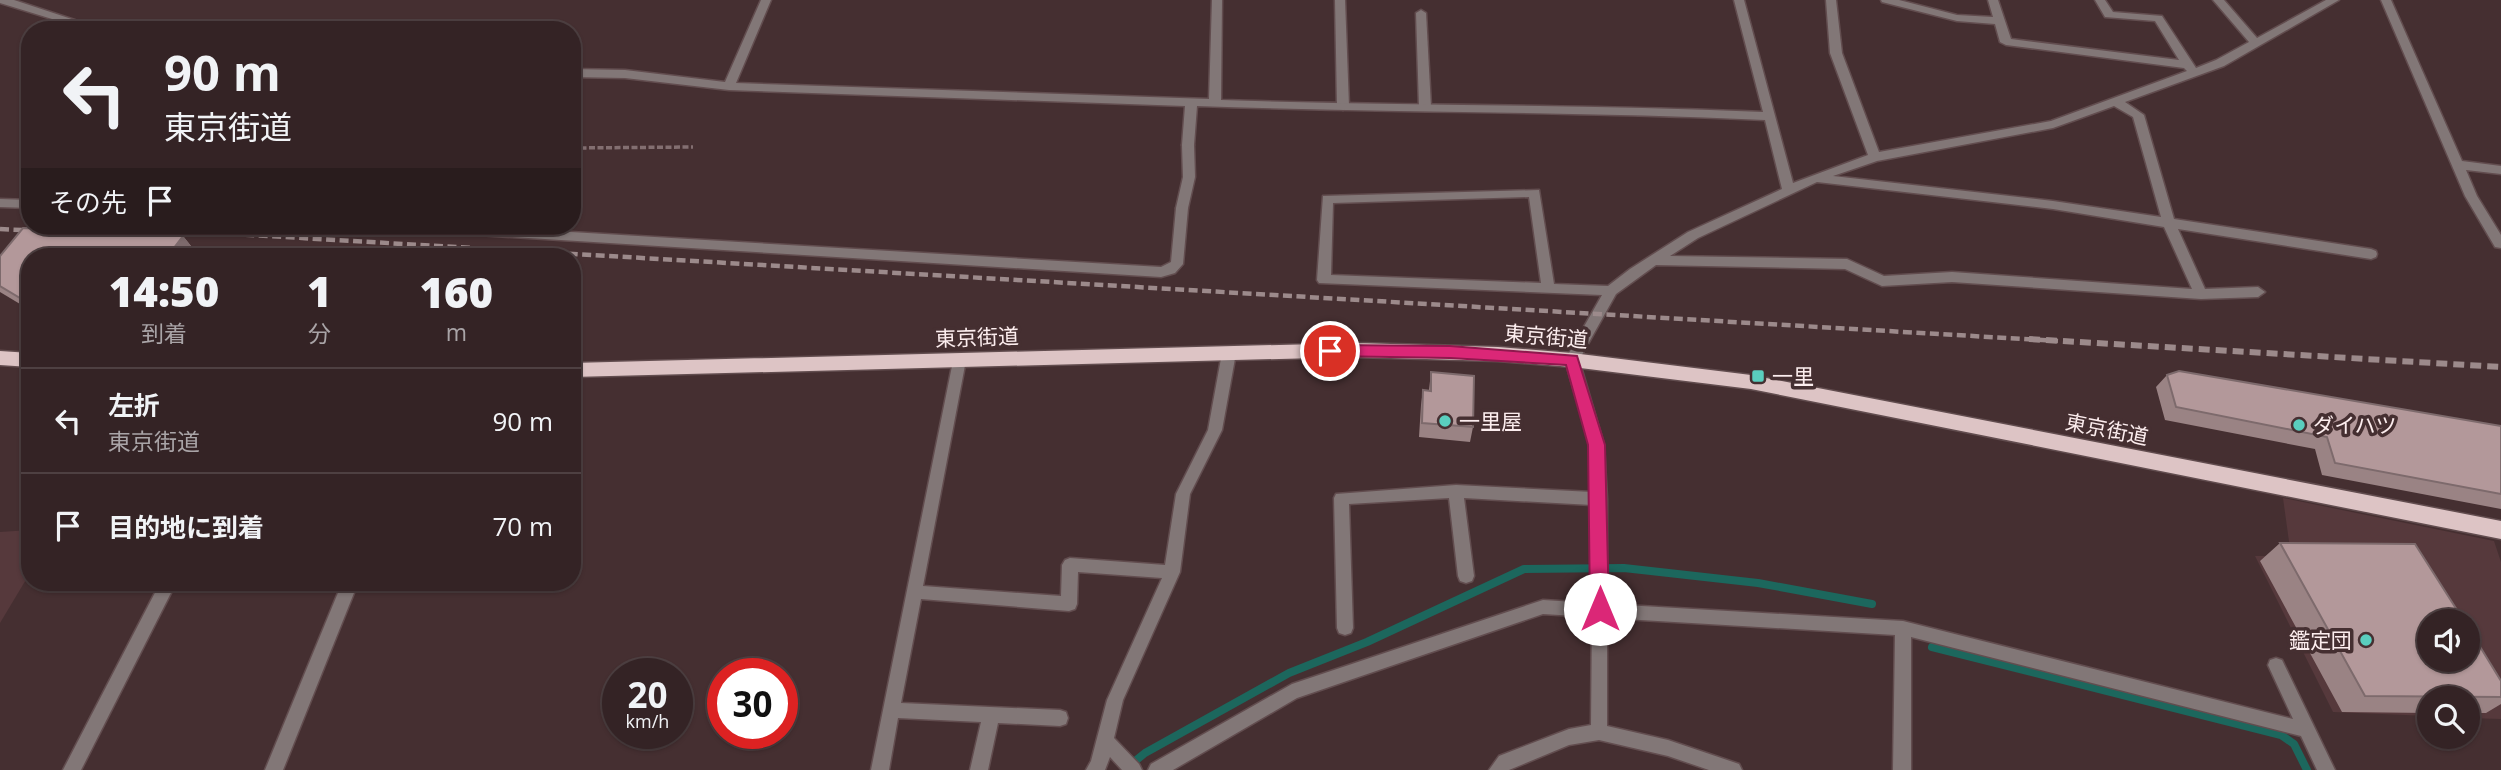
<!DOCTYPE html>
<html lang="ja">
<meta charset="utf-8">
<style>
body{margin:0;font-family:"Open Sans","Noto Sans JP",sans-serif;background:#3f2f32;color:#f1f3f6;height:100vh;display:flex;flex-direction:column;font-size:26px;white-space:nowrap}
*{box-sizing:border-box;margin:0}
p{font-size:23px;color:#a9a4a7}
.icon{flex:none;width:38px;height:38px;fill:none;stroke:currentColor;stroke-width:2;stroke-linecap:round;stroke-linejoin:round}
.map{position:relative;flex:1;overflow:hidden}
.panel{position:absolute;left:21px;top:248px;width:560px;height:343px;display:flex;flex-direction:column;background:#342325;border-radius:28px;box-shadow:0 2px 5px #0004,0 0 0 2px #4e4042}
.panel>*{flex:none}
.banner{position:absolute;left:21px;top:21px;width:560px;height:214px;border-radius:28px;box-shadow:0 2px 5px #0004,0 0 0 2px #4e4042;background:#342325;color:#f1f3f6;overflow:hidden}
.controls{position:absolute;left:2417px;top:609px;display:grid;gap:14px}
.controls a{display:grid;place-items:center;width:63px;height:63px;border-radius:50%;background:#342325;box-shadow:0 2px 5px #0004,0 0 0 2px #4e4042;font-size:35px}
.speed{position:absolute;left:602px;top:658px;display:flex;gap:14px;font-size:35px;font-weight:700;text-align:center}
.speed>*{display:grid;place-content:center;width:91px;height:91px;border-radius:50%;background:#342325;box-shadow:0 2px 5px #0004,0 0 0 2px #4e4042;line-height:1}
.speed small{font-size:18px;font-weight:400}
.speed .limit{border:10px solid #d22;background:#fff;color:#111}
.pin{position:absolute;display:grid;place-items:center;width:60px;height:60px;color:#fff;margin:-30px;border:4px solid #fff;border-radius:50%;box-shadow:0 2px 7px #0007}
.me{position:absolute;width:77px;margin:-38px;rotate:0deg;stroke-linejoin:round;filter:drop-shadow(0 0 5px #0008)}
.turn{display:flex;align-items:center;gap:24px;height:147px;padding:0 28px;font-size:32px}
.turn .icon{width:91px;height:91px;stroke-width:2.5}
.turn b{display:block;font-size:49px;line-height:60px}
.then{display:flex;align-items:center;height:66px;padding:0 28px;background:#0003;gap:14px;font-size:26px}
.eta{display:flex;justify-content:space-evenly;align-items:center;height:119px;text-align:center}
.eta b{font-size:42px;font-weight:800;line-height:49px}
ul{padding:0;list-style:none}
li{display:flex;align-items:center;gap:21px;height:105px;padding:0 28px;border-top:2px solid #4e4042}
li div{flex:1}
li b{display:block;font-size:26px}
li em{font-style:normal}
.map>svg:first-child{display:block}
.built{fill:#56393c;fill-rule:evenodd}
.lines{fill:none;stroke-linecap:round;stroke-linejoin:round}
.stream{stroke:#1c675d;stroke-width:8}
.service-casing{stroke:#624d4f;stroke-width:3}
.minor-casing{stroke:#624d4f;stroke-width:3}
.trunk-casing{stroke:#624d4f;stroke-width:3}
.path{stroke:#836f71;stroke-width:3.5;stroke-dasharray:6 2.5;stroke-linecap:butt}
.service{fill:#827777;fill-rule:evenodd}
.minor{fill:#827777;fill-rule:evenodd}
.trunk{fill:#ddc4c5;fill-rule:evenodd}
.rail-far1{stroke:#9c8a8b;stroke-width:4.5;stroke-dasharray:9 4.5;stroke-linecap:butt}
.rail{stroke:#9c8a8b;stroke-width:6;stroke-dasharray:11 6;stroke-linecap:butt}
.wall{fill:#9a8384}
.shaded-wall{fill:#7d6a6c}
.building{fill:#b3989a;stroke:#7d6a6c;stroke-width:2}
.route{fill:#db2777;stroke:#8e194d;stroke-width:2}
.poi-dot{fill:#5acebe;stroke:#452f31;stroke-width:2.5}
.labels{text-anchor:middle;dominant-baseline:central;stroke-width:7;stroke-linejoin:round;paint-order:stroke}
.street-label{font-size:21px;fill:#fcedee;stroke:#452f31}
.poi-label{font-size:21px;fill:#fcedee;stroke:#452f31;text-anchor:start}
</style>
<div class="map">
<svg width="2501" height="770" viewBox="0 0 2501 770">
<rect width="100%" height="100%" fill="#452f31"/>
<g class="built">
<path d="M2283,498L2494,541L2501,562V719L2468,718V698H2429V716L2333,712L2255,556H2291ZM2429,621H2468V660H2429Z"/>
<path d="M30,530V573L0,623V532Z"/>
</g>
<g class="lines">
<g class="stream">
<path d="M1932,647L2281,735L2294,744L2307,770"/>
<path d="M1124,770L1145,753L1289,673L1367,642L1524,569L1624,568L1758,583L1872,604"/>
</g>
<defs>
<g id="service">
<path d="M1335,0H1345L1349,106L1343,110L1337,106Z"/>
<path d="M2381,0H2391L2462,161L2501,166V174L2466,170L2477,196L2501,235V248L2495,247L2465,196Z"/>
<path d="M1421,10L1426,13L1431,107L1425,111L1419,107L1416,13Z"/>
<path d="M1188,141L1194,145L1195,177L1188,208L1182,212L1176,208L1183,177L1182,145Z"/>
</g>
<g id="minor">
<path d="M0,0H14L105,30H88L0,3Z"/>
<path d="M761,0H771L736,83L1209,99L1212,0H1222L1221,100C1401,106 1582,104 1763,112L1734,0H1744L1793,183L1868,155L1830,53L1826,0H1836L1842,53L1879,152L2051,121L2187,71L2184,68L2006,45L2000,42L1995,24L1957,21L1882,2L1881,0H1899L1957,15L1993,17L1988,0H1998L2011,39L2179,60L2155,21L2105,17L2095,0H2105L2113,12L2162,16L2196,68L2216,60L2249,42L2213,0H2224L2257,38L2326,0H2339L2224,66L2125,102L2144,115L2174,219L2371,249L2376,251L2377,254L2376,257L2371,259L2178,229L2205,289L2258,287L2265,292L2258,297L2201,299L1952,282L1882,286L1845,269L1656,265L1616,294L1579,360L1604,445L1607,499V604L1903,621L2293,719L2268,665L2270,660L2276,658L2282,660L2335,770H2317L2301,736L1911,637V770H1893L1895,635L1607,618V726L1668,740L1739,764L1742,770H1709L1668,756L1599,740L1569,745L1509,770H1489L1499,756L1569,729L1591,725L1592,617L1543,614L1297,698L1173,770H1148L1151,764L1292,684L1543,600L1592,603V505L1464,498L1474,576L1472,581L1466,583L1460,581L1458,576L1449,498L1349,504L1353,628L1351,633L1345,635L1339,633L1337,628L1334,498L1336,494L1456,485L1592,492L1590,445L1565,360L1602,295L1319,283L1317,280L1323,196L1539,190L1554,284L1608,286L1630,269L1688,232L1782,189L1765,120C1575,111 1386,113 1197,106L1194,145L1188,149L1182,145L1185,106L729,90L625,78L572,77V69L625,70L725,82ZM2114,106L2133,117L2161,217L2053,201L1833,176L1877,161L2053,128ZM1817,182L2053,209L2164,227L2192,289L1952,272L1884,276L1847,259L1670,256L1698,238ZM1529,197L1541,283L1331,275L1333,203Z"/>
<path d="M0,199L30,200V208L0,207Z"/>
<path d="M1182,204L1188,208L1183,264L1175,273L1161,277L398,230L392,226H468L1161,267L1171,262L1176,208Z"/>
<path d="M1229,348L1236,353L1222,430L1190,494L1180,572L1123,700L1114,738L1139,764L1142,770H1122L1110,757L1105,770H1086L1091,761L1107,700L1162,578L1078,572L1077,604L1075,609L1069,611L921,599L901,703L1060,710L1066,712L1068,718L1066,724L1060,726L998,723L988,770H970L981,722L898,718L889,770H871L954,356L959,355L966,360L923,586L1061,596L1062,565L1065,560L1070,558L1165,565L1176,494L1208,430L1222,353Z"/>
<path d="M160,583H176L81,770H63Z"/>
<path d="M342,583H358L283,770H265Z"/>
</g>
<g id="trunk">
<path d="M1355,343L1498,347L1572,353L1751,375L2501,521V539L1751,389L1572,367L1498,361L1355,357L572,377V363Z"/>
<path d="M0,351L30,353V367L0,365Z"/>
</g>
</defs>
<use href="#service" class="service-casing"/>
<use href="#minor" class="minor-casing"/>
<use href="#trunk" class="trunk-casing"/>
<path class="path" d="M572,148L693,147"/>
<use href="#service" class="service"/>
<use href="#minor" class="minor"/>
<use href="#trunk" class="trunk"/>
<g class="rail-far1">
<path d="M97,226L2058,341"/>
<path d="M0,229L41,231"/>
</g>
<path class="rail" d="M2029,339L2501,367"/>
</g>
<g class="wall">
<path d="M97,235L183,236L195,251L30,257V310L0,292V256Z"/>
<path d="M1431,372L1473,427L1470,442L1419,437L1421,405L1423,390H1429Z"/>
<path d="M2167,375L2501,426V509L2322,475L2315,449L2165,420L2156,387Z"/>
<path d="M2280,543L2501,681V704L2486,713H2468V698H2429V713L2342,712L2260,561Z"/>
</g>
<g class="shaded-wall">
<path d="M92,230L106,245L88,235Z"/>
<path d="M183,236L195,251L191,257H167Z"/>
</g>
<g class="building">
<path d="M23,228L92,230L88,235L183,236L167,257H30V304L0,286V256Z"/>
<path d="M2179,371L2501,426V494L2335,463L2327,437L2176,407L2167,375Z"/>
<path d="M1431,372L1474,376L1473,427L1422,423L1423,390L1431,391Z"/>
<path d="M2280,543L2415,544L2464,621H2429V660H2468V627L2501,681V697L2365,696Z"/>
</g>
<path class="route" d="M1330,345L1450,346L1577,356L1605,445L1609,609L1606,614L1600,617L1593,614L1590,609L1588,445L1566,365L1450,358L1330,356L1322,351Z"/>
<g class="poi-dot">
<rect x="1751" y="369" width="14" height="14" rx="3.5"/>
<circle cx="1445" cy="421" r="7"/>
<circle cx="2299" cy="425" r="7"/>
<circle cx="2366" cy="640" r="7"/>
</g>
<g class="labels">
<g class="street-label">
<text transform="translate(1546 336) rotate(5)">東京街道</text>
<text transform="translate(977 337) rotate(-2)">東京街道</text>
<text transform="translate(2107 429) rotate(11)">東京街道</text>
</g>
<g class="poi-label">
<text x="1772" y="376">一里</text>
<text x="1459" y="421">一里屋</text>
<text x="2313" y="425">ダイハツ</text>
<text x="2352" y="640" text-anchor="end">鑑定団</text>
</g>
</g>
</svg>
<div class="controls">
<a><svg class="icon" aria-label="sound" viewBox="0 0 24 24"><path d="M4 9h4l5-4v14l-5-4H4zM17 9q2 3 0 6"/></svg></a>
<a><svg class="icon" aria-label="search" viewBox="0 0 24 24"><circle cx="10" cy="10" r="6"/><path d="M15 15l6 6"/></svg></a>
</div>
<div class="speed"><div>20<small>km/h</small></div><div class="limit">30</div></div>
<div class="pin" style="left:1330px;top:351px;background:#d93025"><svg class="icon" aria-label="arrive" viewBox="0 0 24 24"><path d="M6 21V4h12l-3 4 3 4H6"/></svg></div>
<svg class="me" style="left:1600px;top:609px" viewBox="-20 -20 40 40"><circle r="19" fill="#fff"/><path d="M0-13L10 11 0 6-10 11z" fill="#db2777"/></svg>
<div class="banner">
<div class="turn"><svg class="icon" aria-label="left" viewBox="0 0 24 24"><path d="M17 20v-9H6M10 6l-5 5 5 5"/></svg><div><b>90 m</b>東京街道</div></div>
<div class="then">その先<svg class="icon" aria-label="arrive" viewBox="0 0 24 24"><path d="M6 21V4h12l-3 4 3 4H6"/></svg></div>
</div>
<section class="panel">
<div class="eta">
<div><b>14:50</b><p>到着</p></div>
<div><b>1</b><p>分</p></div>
<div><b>160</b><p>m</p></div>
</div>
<ul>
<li><svg class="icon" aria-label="left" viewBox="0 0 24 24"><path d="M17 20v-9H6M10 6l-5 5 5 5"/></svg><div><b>左折</b><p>東京街道</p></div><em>90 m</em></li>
<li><svg class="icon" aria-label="arrive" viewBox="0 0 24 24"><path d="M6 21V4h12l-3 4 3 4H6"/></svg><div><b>目的地に到着</b></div><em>70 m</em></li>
</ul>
</section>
</div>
